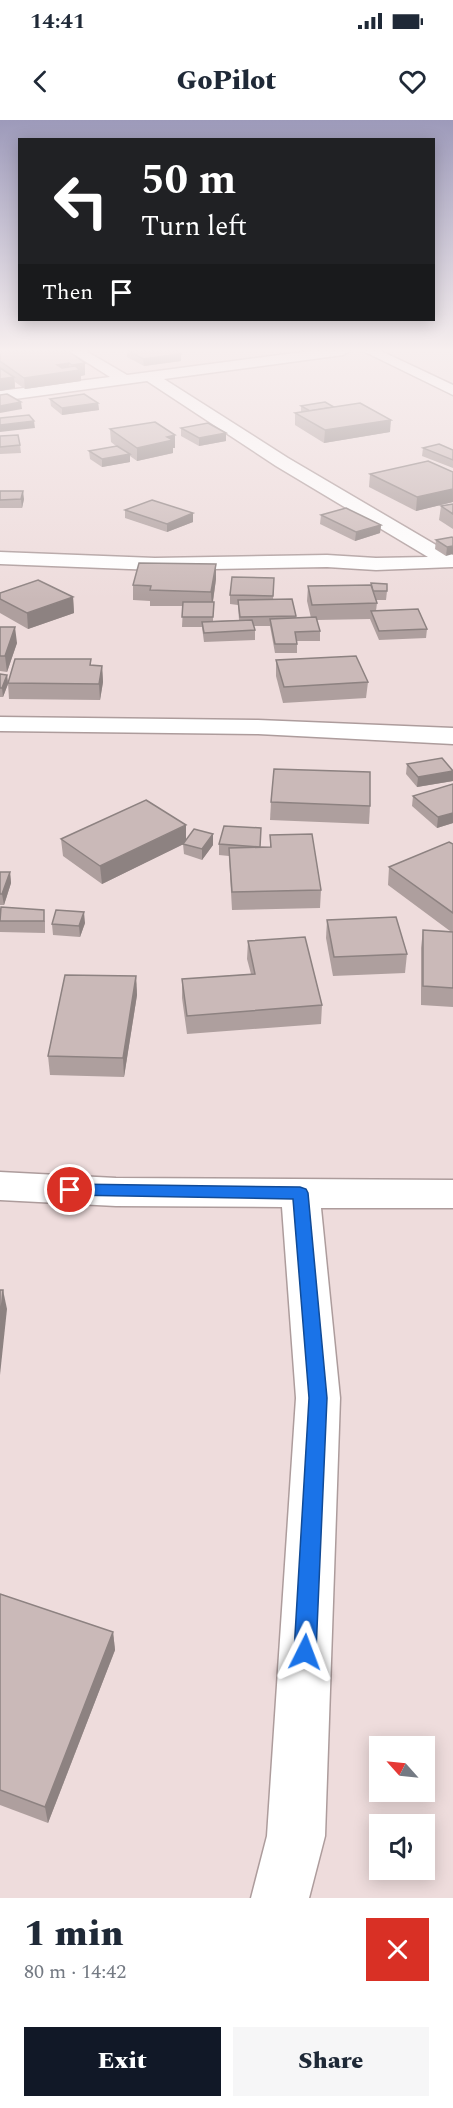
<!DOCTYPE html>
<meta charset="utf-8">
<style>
body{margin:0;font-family:Spectral,serif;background:#f6f6f7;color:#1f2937;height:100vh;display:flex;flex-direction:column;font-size:22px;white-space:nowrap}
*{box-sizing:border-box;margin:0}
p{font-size:20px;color:#747a83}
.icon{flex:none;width:33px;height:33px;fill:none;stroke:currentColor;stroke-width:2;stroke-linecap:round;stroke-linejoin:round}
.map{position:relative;height:1778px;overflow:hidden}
.sheet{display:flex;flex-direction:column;background:#fff;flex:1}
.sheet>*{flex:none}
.guide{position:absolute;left:18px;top:18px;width:417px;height:183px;border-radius:0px;box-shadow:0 3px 15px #0003;background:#202124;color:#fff;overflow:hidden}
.needle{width:39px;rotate:297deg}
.tools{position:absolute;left:369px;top:1616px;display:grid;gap:12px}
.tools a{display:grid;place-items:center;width:66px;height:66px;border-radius:0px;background:#fff;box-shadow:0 3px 15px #0003;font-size:30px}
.pin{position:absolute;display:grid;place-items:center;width:51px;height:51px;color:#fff;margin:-26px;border:3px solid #fff;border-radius:50%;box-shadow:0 2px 6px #0007}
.me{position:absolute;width:66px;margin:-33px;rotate:3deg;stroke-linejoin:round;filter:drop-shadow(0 0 4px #0008)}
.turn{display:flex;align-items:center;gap:21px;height:126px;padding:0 24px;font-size:27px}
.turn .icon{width:78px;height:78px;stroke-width:2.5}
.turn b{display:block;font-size:42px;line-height:51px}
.then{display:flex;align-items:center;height:57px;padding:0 24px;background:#0003;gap:12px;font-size:22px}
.round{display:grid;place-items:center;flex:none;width:63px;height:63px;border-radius:0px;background:#f6f6f7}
.headline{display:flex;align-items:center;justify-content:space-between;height:102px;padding:0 24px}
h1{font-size:36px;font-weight:800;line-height:45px}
.primary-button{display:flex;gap:12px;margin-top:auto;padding:12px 24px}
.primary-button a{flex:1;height:69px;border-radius:0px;background:#111827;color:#fff;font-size:24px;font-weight:800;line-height:69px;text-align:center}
.primary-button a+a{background:#f6f6f7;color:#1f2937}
.status{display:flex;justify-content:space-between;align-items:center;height:42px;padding:0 30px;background:#fff;direction:ltr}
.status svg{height:16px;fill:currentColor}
header{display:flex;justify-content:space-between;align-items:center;height:78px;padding:0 24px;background:#fff;font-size:27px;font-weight:800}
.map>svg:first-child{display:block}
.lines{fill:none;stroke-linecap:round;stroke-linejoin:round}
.minor-casing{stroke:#ad9c9c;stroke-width:3}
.secondary-casing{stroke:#ad9c9c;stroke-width:3}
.minor{fill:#fff;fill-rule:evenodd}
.secondary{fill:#fff;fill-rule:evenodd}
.wall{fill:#ae9f9e}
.shaded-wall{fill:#8d8281}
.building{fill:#cab9b8;stroke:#8d8281;stroke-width:1.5}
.route{fill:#1a73e8;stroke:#114b97;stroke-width:1.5}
</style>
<div class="status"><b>14:41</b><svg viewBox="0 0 49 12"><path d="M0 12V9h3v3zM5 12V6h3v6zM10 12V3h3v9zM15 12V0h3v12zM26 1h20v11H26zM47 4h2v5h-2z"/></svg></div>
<header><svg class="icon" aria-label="back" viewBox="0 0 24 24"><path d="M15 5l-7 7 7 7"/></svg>GoPilot<svg class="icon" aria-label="heart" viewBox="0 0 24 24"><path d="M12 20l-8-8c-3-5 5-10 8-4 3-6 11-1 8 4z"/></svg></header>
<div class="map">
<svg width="453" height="1778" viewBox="0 0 453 1778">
<rect width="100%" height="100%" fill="#eedcdc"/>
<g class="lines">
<defs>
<g id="minor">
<path d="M69,231H86L127,255L310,231H350L343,235L164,259L288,338L453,435V447L376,450L327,447L155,450L0,444V432L155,438L327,435L376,438L428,437L276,346L147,261L0,281V271L110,257Z"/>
<path d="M0,597L258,600L453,608V624L258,614L0,611Z"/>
<path d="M0,1052L116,1058L453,1060V1088H321L340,1278L325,1716L309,1778H251L267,1716L296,1278L282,1087L116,1086L0,1080Z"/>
</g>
<path id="secondary" d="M363,231H381L453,265V275Z"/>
</defs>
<use href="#minor" class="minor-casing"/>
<use href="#secondary" class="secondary-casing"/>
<use href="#minor" class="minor"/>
<use href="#secondary" class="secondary"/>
</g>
<g class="wall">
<path d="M68,231L85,255L81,256V261L25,269L15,262V268L0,271V232Z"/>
<path d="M127,231H176L181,234V241L144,246L127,237Z"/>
<path d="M50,279L98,283L99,290L62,295L51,286Z"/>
<path d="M301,286L334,287L390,312L324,323L295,305V293L301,292Z"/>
<path d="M181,308L226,321L199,326L181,316Z"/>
<path d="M110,309L175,328H173V333L137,341L130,336V342L102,347L90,339L89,331L116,326L111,322Z"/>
<path d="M0,316L20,325L21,333L0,334Z"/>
<path d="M423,328L453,330V348L422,336Z"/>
<path d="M453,352V382L416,391L369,367L370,354Z"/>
<path d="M0,371L24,379L22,388H0Z"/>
<path d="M453,384V409L439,400L441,386Z"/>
<path d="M125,390L193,402L167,412L125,398Z"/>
<path d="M321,395L381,405L380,413L355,421L320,404Z"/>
<path d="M453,418L446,436L435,429L436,420Z"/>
<path d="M216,444V459L213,482V501L239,500L238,485L230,484V475L274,458L273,479L296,496V498H311L307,481L308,466L387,471L386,480H376L377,483L376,491L427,509L426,518L379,520L370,499L317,500L320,511V521H297V533H275L270,506H254L255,510V520L204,522L202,507H182L183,486H150V481L133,480V465Z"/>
<path d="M0,473L73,477L74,493L28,509L0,493Z"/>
<path d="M0,504V507L17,523L7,552L0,551Z"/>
<path d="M91,539V545L102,546L103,562L100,580L9,579L8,563Z"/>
<path d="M276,540L368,562L366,578L283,583L276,556Z"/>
<path d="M0,554L7,555L8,564L3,577H0Z"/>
<path d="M407,644L453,661L417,667L406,654Z"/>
<path d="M453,664V703L437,708L412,686L413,676Z"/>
<path d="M271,682L370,686L369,704L270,700Z"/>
<path d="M213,714V725L202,740L184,734L183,724L102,764L63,736L61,719L186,720Z"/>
<path d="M270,715L321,770L320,788L232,790L229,736L219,735V724L270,727Z"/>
<path d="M453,724V887L421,885V828L423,810L450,811L388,765L389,747Z"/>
<path d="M0,752H10L11,763L4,785H0Z"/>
<path d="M0,788L45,801V813L0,812Z"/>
<path d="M327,800L407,834L405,853L333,856L326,818Z"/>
<path d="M85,803L80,817L53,815L52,804Z"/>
<path d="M248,821L322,885L321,904L187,914L182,878V859L251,854L247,839Z"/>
<path d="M136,856L137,875L124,957L50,955L48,936Z"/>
<path d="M0,1474L113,1512L115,1530L48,1703L0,1685Z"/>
</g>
<g class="shaded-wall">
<path d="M181,234V241L144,246L143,239Z"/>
<path d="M69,243L70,251H73L72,245L85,243V255L81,256V261L25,269L24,258L57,245Z"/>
<path d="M14,257L15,268L0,271V259Z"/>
<path d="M21,282L22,289L0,293V286Z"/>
<path d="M98,283L99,290L62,295V288Z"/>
<path d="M391,300L390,312L324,323L325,310Z"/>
<path d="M34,301L35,308L0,312V305Z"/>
<path d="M226,313V321L199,326V318Z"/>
<path d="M175,315V328H173V333L137,341V328L167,317Z"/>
<path d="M130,334V342L102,347V339Z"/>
<path d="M453,369V382L416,391L417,377Z"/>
<path d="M23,371L24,379L22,388L21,379Z"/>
<path d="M193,393V402L167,412V404Z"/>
<path d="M381,405L380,413L355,421L356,412Z"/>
<path d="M453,426V434L446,436L447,427Z"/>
<path d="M216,444V459L212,487L211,472Z"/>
<path d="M73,477L74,493L28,509L27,493Z"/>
<path d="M15,507L17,523L7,552L5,536Z"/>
<path d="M102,546L103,562L100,580L99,564Z"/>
<path d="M7,555L8,564L3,577L2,568Z"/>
<path d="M453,651V661L417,667L418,657Z"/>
<path d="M453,693V703L437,708L438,697Z"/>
<path d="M186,705V723L102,764L100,746Z"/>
<path d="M213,714V725L202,740V729Z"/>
<path d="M10,752L11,763L4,785L2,774Z"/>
<path d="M84,792L85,803L80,817L79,806Z"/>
<path d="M136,856L137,875L124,957L123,938Z"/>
<path d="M3,1170L7,1189L0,1255V1203Z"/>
<path d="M113,1512L115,1530L48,1703L45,1687Z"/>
</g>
<g class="building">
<path d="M68,231L85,243L72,245L69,243L57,245L62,248L75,246L80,250L24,258L0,241V232L2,231Z"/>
<path d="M129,231H176L181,234L143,239Z"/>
<path d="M0,248L14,257L0,259Z"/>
<path d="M7,274L21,282L0,286V275Z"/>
<path d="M84,274L98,283L62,288L50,279Z"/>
<path d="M325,282L334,287L310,291L301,286Z"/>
<path d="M360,283L391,300L325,310L295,293Z"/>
<path d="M29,295L34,301L0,305V298Z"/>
<path d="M155,302L175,315L167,317L173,320L137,328L110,309Z"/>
<path d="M208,303L226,313L199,318L181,308Z"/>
<path d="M18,315L20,325L0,327V316Z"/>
<path d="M439,324L453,330V340L423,328Z"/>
<path d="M117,326L130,334L102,339L89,331Z"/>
<path d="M428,341L453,352V369L417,377L370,354Z"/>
<path d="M0,371H23L21,379L0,380Z"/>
<path d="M152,380L193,393L167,404L125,390Z"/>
<path d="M453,384V394L441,386Z"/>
<path d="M346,388L381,405L356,412L321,395Z"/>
<path d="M452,417L453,418V426L447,427L436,420Z"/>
<path d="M139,443L216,444L211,472L150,470L151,466L133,465Z"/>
<path d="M232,457L274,458L273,476L230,475Z"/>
<path d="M38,460L73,477L27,493L0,479V473Z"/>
<path d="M371,463L387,464V471H373Z"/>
<path d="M371,465L377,483L312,485L308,466Z"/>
<path d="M292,479L296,496L240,497L238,480Z"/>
<path d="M183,482H214L213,497H182Z"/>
<path d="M418,489L427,509L379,511L371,491Z"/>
<path d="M316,497L320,511L295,512L297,524H275L270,499Z"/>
<path d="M252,500L255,510L204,513L202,502Z"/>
<path d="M0,507H15L5,536H0Z"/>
<path d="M356,536L368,562L284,567L276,540Z"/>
<path d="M15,539H91L90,545L102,546L99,564L8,563Z"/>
<path d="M0,554L7,555L2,568H0Z"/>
<path d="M442,638L453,651L418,657L407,644Z"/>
<path d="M274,649L370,652V686L271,682Z"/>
<path d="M453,664V693L438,697L413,676Z"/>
<path d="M146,680L186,705L100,746L61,719Z"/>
<path d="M224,706L261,708L260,727L219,724Z"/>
<path d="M194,709L213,714L202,729L183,724Z"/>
<path d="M312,714L321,770L232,772L229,728L271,727L270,715Z"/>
<path d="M449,722L453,724V793L389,747Z"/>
<path d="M0,752H10L2,774H0Z"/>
<path d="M1,787L44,790V801H0Z"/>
<path d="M56,790L84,792L79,806L52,804Z"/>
<path d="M396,797L407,834L334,837L327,800Z"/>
<path d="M423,810L453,812V868L423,866Z"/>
<path d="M305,817L322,885L187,896L182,859L255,854L248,821Z"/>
<path d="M65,855L136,856L123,938L48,936Z"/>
<path d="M0,1170H3L0,1203Z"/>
<path d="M0,1474L113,1512L45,1687L0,1670Z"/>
</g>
<linearGradient id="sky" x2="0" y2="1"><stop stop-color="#9d9aba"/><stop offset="0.48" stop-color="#f7efef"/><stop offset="1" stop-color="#f7efef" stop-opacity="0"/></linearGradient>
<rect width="453" height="480" fill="url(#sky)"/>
<path class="route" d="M70,1064L300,1067L306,1069L308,1073L327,1278L316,1532L313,1539L305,1542L297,1539L294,1532L309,1278L293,1079L70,1075L64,1074L62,1070L64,1065Z"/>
</svg>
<div class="tools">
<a><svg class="needle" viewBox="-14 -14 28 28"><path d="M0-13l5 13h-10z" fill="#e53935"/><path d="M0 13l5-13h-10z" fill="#747a83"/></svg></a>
<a><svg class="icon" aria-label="sound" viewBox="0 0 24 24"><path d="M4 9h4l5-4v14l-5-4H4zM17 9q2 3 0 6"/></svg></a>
</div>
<div class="pin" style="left:70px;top:1070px;background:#d93025"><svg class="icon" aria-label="arrive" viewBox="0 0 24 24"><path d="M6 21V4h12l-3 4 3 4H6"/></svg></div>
<svg class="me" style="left:305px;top:1532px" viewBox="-20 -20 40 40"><path d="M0-17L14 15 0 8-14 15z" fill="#1a73e8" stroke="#fff" stroke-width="4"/></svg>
<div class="guide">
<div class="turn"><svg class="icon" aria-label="left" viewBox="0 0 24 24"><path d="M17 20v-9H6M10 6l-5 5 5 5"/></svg><div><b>50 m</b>Turn left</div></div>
<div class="then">Then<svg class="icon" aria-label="arrive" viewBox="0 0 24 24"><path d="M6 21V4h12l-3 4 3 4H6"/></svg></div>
</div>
</div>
<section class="sheet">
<div class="headline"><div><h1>1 min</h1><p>80 m · 14:42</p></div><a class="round" style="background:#d93025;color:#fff"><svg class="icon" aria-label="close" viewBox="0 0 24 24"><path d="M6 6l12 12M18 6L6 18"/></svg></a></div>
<div class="primary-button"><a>Exit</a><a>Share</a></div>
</section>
